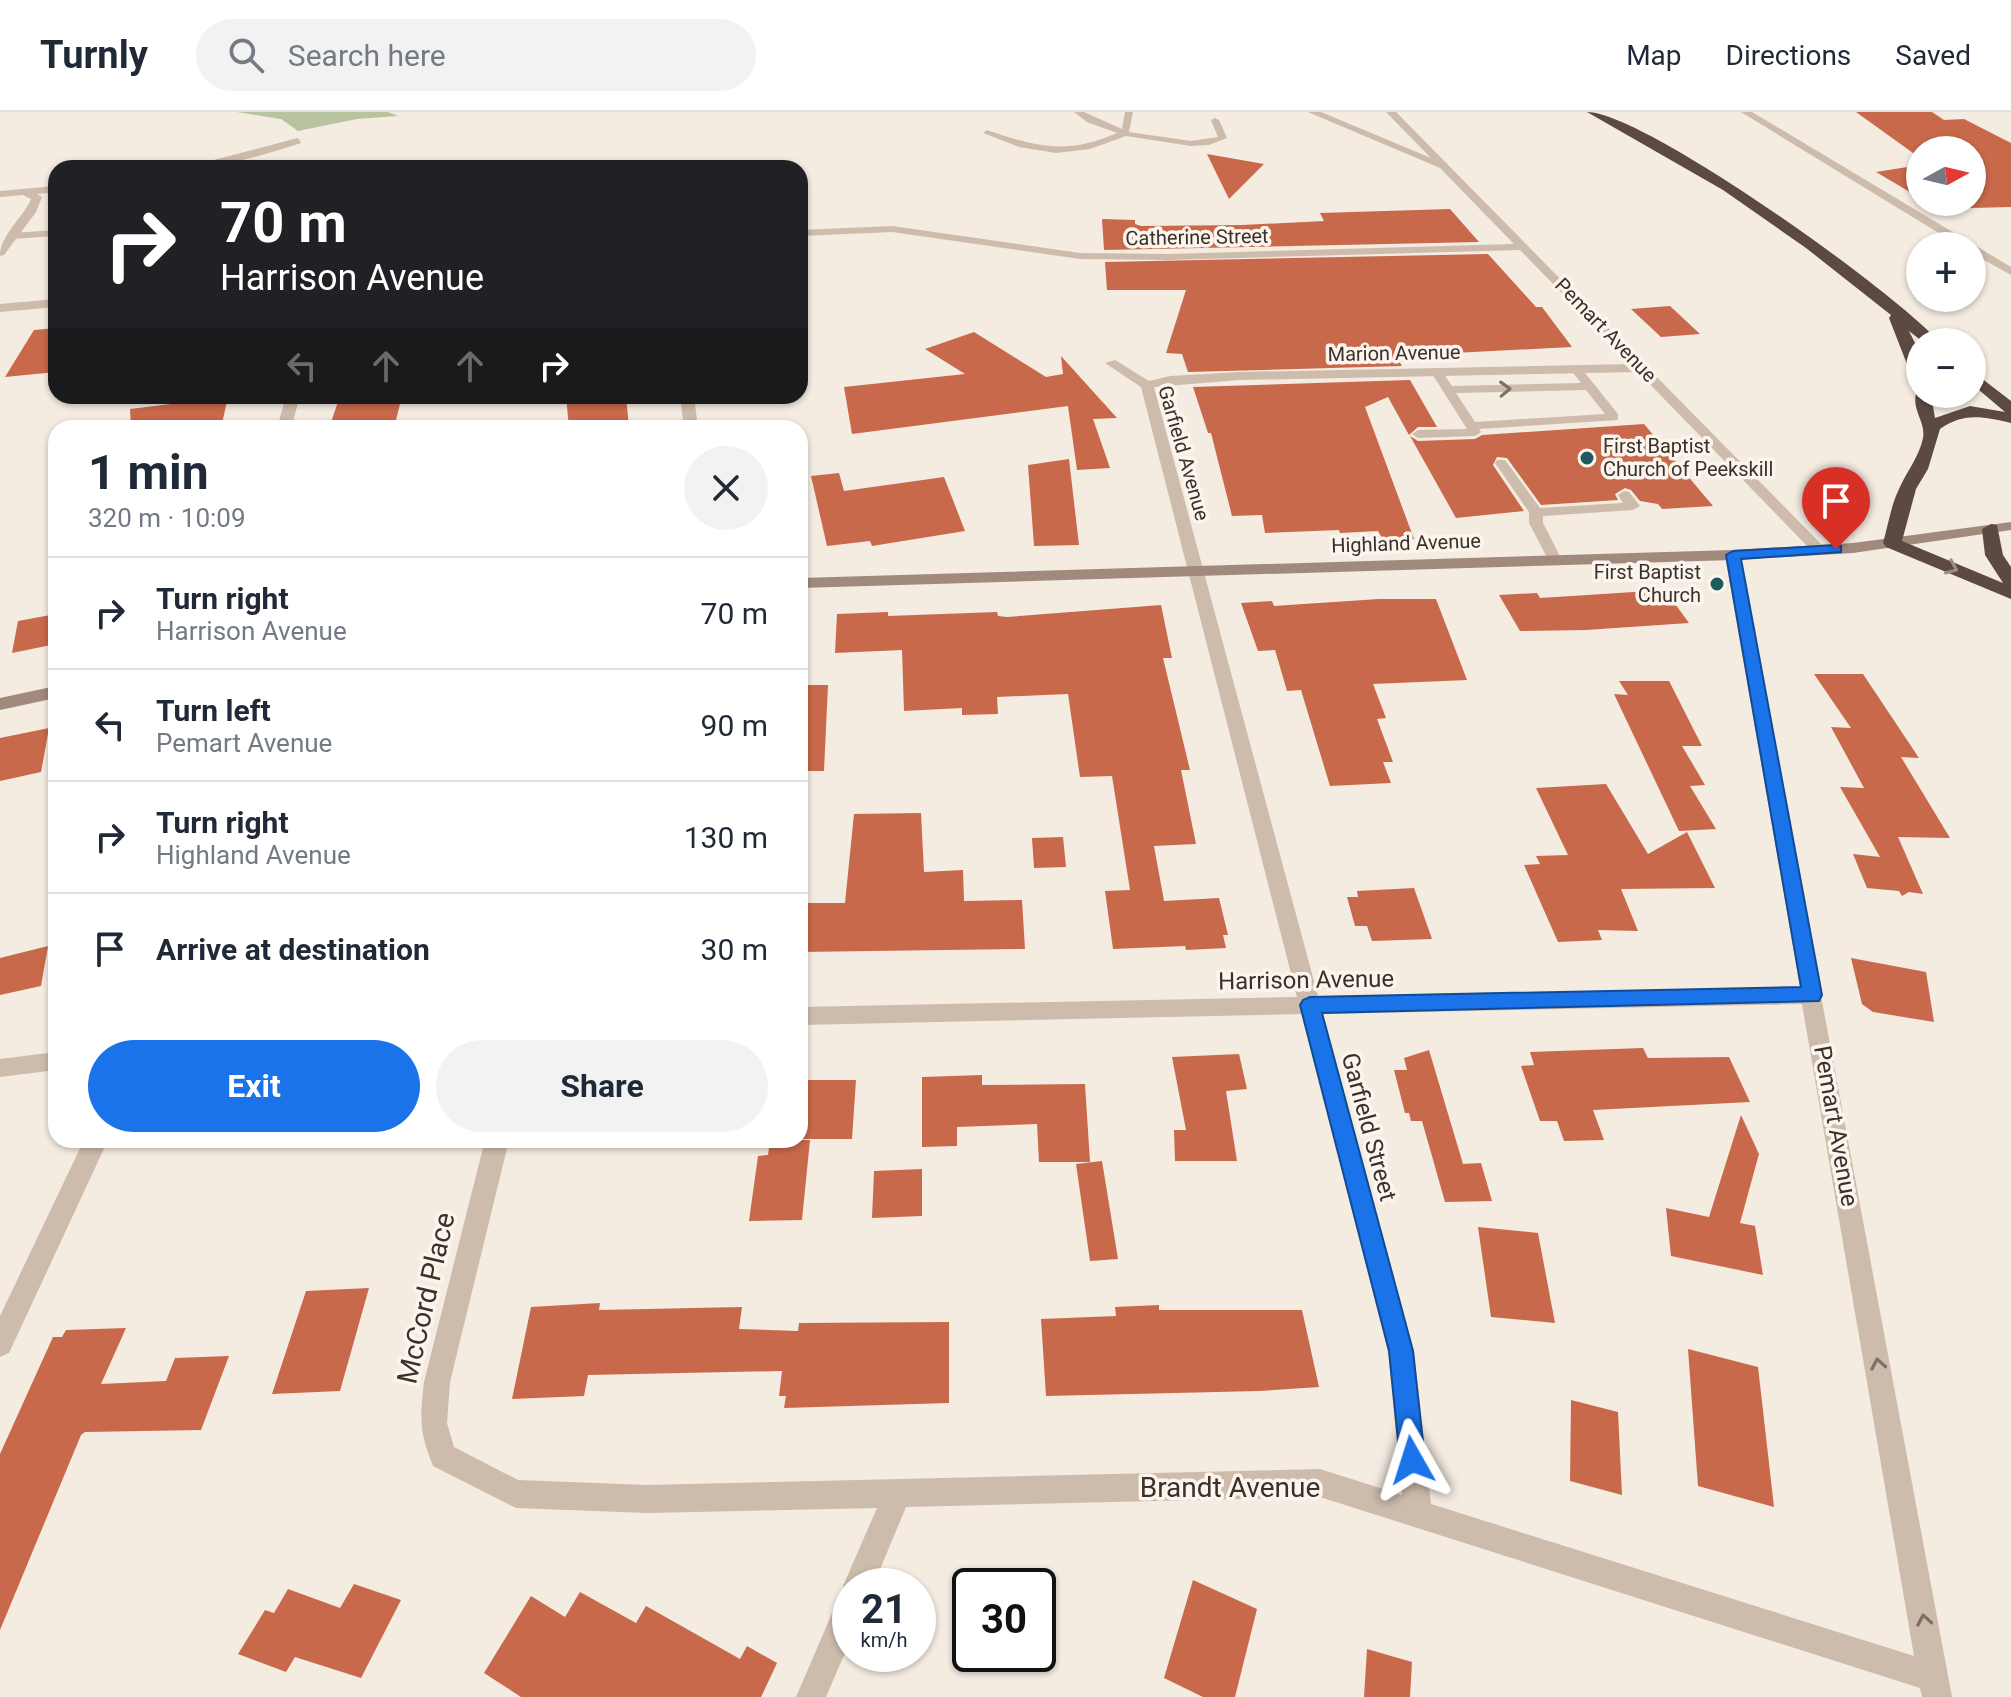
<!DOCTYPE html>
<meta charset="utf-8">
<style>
body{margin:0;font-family:Roboto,sans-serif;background:#f2f2f3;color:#1f2937;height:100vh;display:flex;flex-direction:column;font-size:30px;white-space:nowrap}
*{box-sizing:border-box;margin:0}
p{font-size:26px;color:#747a83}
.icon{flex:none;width:44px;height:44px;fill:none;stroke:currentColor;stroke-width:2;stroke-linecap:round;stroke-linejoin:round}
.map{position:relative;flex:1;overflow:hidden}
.panel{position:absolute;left:48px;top:308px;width:760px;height:728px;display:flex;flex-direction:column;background:#fff;border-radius:24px;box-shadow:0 2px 6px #0004}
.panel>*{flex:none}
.guide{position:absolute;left:48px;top:48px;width:760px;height:244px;border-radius:24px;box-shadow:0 2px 6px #0004;background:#202124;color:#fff;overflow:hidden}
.needle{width:52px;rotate:82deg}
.buttons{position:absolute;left:1906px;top:24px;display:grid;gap:16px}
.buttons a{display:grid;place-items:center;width:80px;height:80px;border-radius:50%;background:#fff;box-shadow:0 2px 6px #0004;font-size:40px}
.speed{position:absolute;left:832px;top:1456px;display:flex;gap:16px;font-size:40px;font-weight:700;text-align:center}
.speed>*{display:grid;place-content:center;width:104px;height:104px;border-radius:50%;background:#fff;box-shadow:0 2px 6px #0004;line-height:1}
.speed small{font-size:20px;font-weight:400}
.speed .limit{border:4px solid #111;border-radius:12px;background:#fff;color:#111}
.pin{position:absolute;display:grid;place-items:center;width:68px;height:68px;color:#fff;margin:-82px -34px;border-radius:50% 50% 50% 0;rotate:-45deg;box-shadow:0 0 8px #0007}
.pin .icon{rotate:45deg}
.me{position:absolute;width:88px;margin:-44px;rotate:354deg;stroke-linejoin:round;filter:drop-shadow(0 0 6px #0008)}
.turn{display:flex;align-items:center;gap:28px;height:168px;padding:0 40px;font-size:36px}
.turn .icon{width:104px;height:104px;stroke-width:2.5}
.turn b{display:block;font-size:56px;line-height:68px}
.lanes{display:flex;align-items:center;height:76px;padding:0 40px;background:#0003;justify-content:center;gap:40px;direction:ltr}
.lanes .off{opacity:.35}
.round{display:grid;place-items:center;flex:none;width:84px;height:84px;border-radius:42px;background:#f2f2f3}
.headline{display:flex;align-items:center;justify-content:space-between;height:136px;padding:0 40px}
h1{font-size:48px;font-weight:700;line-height:60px}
.cta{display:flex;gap:16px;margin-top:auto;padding:16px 40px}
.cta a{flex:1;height:92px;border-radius:48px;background:#1a73e8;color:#fff;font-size:32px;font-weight:700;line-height:92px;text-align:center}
.cta a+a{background:#f2f2f3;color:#1f2937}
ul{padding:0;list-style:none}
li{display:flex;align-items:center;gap:24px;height:112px;padding:0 40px;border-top:2px solid #e0e1e3}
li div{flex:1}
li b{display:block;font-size:30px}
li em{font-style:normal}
header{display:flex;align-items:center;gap:48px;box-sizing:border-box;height:112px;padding:0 40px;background:#fff;border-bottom:2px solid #e0e1e3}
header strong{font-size:38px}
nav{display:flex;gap:44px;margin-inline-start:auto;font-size:28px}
.search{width:560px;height:72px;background:#f2f2f3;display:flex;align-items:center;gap:20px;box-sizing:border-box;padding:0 28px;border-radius:44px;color:#747a83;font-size:30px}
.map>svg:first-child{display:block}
.green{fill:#b8c4a0}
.building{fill:#c8694b}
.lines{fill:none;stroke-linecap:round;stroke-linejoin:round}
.lane{fill:#cdbbac;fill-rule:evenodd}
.street{fill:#cdbbac;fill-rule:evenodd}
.secondary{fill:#a18a7d;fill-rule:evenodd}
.highway{fill:#5c4a42;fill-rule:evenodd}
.oneway{stroke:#7d6f65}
.oneway2{stroke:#9c8e87}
.route{fill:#1a73e8;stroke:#114b97;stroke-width:2}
.poi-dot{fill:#1f5a5e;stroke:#fbf5ee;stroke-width:3}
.labels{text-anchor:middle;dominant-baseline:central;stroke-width:7;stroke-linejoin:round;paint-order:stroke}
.far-street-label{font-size:20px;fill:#3b302b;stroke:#fbf5ee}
.far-poi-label{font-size:20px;fill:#3b302b;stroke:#fbf5ee;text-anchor:start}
.street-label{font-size:24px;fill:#3b302b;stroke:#fbf5ee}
.near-street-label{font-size:28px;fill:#3b302b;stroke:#fbf5ee}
</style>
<header>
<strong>Turnly</strong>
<div class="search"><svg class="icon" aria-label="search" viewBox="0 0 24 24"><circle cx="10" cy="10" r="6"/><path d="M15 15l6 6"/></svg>Search here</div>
<nav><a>Map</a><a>Directions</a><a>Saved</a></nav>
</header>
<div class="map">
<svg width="2011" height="1585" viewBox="0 0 2011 1585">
<rect width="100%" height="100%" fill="#f4ebe1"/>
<path class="green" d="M237,0H388L398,4L357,7L298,19L281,7Z"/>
<g class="building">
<path d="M1856,0H1932L1944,8L1964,7L2011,31V95L1971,96L1961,90H1972V38H1920V46Z"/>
<path d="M1207,42L1264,52L1229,87Z"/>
<path d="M1920,53V86L1876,60Z"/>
<path d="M1450,97L1479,130L1104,138L1102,107L1135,108V112L1141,114L1242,113L1324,109L1320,101Z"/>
<path d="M1488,142L1536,195H1542L1572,235L1396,244L1402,254L1188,260L1182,242L1166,241L1186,178H1107L1105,150Z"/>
<path d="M1670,194L1700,222L1661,225L1631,197Z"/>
<path d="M56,216V260L5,265L34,218Z"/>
<path d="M974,220L1046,265L1063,262L1061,244L1117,306L1093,307L1110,356L1077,358L1068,294L852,322L844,275L965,262L925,237Z"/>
<path d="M1410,268L1437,315H1418L1409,323L1388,285L1365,295L1414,427L1384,430L1378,419L1340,421L1339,418L1265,421L1262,403L1232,404L1211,321H1208L1193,275Z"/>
<path d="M340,284H402L394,316H329Z"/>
<path d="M566,284H626L629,316H569Z"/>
<path d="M228,285L221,316H131L130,297Z"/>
<path d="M1644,312L1713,394L1662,397L1658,392L1640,389L1631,378L1625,376L1615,382L1618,388L1541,393L1507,346L1497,345L1493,353L1524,399L1456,406L1410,324L1418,329L1475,327L1482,323Z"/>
<path d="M1069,347L1079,433L1034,434L1028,353Z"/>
<path d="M839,361L844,379L944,365L965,419L872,434L870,429L827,434L811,364Z"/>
<path d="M1665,478L1689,511L1586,518L1520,519L1499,483L1537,481L1540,486Z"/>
<path d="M1379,487H1436L1467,568L1373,572L1386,606L1377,607L1393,650H1383L1391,671L1330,674L1301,578L1287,579L1275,538L1258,539L1241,491L1272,489L1274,494Z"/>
<path d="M1161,493L1172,546H1163L1190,658H1181L1196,732L1154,734L1164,789L1219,786L1228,823H1223L1226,836L1186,838L1185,834L1113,837L1105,779L1130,778L1112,664L1080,665L1068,582L997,585L998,602L962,603V596L904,599L902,538L835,541L837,502L888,500V504L997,500L998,504L1007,505Z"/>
<path d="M56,502V532L12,541L18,509Z"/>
<path d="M1814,562H1863L1919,646L1901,645L1950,726L1898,725L1923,782L1909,780L1902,784L1899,779L1867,776L1853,742L1880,745L1840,675L1864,676L1831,615L1851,616Z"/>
<path d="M1619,569H1669L1702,634H1682L1705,673L1690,674L1716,717L1679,719L1614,582L1628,583Z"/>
<path d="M800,573H828L824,659H800Z"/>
<path d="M49,616L41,660L0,669V626Z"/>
<path d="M1606,672L1648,742L1687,720L1715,776L1621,777L1638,819L1598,818L1602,828L1558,830L1524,753L1540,752L1536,744L1568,743L1536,676Z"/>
<path d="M921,701L924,760L963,758L964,789L1022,788L1025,837L800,840V791H845L854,702Z"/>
<path d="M1063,725L1066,755L1034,756L1032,726Z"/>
<path d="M1414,776L1432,827L1372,829L1367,814H1355L1347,785H1358L1357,779Z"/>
<path d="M48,834L41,874L0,883V846Z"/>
<path d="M1851,846L1926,860L1934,910L1873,900L1862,892Z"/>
<path d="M1643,936L1648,946L1729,945L1750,990L1593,998L1604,1028L1564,1029L1557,1009H1540L1521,954L1534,953L1530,940Z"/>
<path d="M1429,938L1463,1052L1481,1051L1492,1089L1445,1090L1422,1009H1411L1409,1001H1405L1394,958H1407L1404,946Z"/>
<path d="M1239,942L1247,977L1226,979L1237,1049H1175L1174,1018H1186L1172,945Z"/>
<path d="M982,963V973L1085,972L1090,1050H1039L1037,1012L957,1015V1034L922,1035V965Z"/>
<path d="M807,968H856L852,1027H800V974H806Z"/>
<path d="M1741,1003L1759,1042L1740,1111L1755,1114L1763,1163L1671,1144L1666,1096L1709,1105Z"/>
<path d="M770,1028H810L802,1108L749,1109L758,1044L768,1043Z"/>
<path d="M1102,1049L1118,1147L1090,1149L1076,1052Z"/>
<path d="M922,1057V1104L872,1106L874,1059Z"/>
<path d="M1478,1115L1538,1121L1555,1211L1491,1205Z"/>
<path d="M369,1176L340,1279L272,1282L306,1179Z"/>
<path d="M600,1191L599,1198L742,1195L739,1217L798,1219L799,1211L949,1210V1291L784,1296L786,1284H779L782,1259L588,1263L584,1284L512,1287L531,1195Z"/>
<path d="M1159,1193V1198H1302L1319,1275L1259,1279L1046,1284L1041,1207L1116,1204L1115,1195Z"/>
<path d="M126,1216L101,1272L166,1269L175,1246L229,1244L201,1318L85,1320L81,1323L0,1518V1342L53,1225H62L66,1218Z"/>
<path d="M1688,1237L1758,1255L1774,1395L1698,1374Z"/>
<path d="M1571,1288L1618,1300L1622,1383L1570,1369Z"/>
<path d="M1193,1468L1257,1497L1235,1585H1203L1164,1566Z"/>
<path d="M354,1472L401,1488L361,1566L295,1545L286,1560L238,1542L265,1498L274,1501L288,1477L340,1496Z"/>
<path d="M580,1480L636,1511L646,1494L740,1547L747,1534L777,1551L761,1585H521L484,1561L531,1484L565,1505Z"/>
<path d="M1367,1537L1412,1550L1410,1585H1364Z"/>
</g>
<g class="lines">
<g class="lane">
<path d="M1074,0H1084L1122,17L1125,0H1133L1129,20L1191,29L1218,25L1211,8L1215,6L1219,8L1227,26L1209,33L1191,34L1126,24L1090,37L1056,41L1019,35L983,21L987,18C1036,35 1067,43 1117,21L1087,10Z"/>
<path d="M56,118V124L12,127L7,124L12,121Z"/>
<path d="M1573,256H1581L1618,302V308L1479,317L1481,320L1475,324L1418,326L1412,322L1418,318L1467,317L1431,260L1433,258H1441L1452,274L1581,271L1571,258ZM1586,278L1605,302L1475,310L1456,281Z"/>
<path d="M1497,348H1505L1540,396L1623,391L1618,383L1624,379L1629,380L1640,394L1633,398L1543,404V411L1562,448L1560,451H1550L1529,411V400L1495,351Z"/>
</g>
<g class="street">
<path d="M1308,0H1321L1431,46L1386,0H1396L1828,439L1825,442H1815L1638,260L1240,268L1154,275L1318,884L1800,875L1725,443L1728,440H1738L1952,1585H1922L1920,1576L1320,1385L906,1395L873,1474H850V1529L826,1585H796L840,1483L846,1480L843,1474L877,1396L647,1401L516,1396L433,1354C419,1320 420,1305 424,1270L485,1028H509L450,1270L447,1311L454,1335L518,1368L647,1373L1320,1357L1402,1383L1388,1239L1302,902L800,913V895L1297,885L1141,275L1105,251L1115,248L1149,269L1170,264L1240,260L1631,252L1520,138L1169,148L1080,147L892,120L800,124V118L892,114L1080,141L1169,142L1514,132L1440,56ZM1802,892L1914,1544L1431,1392L1414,1239L1323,902Z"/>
<path d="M1741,0H1752L1976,134L2011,155V163L1972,141V134H1960Z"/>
<path d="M298,26L301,31C263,43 223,56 183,56Z"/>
<path d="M56,74V80L37,82L42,85L36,100L4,143L0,144C0,123 23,106 31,87L23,83L0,85V79Z"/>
<path d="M56,187V195L0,200V192Z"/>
<path d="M286,284H300L291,316H277Z"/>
<path d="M680,284H694L698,316H684Z"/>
<path d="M56,940V958L0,965V947Z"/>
<path d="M84,1028H108L9,1241L0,1245V1204Z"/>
</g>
<g class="secondary">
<path d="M2011,410V418L1853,441L1733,448L800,476V466L1733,438L1853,431Z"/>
<path d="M56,574V586L0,598V586Z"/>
</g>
<g class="highway">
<path d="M1587,0C1644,0 1897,181 1939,230H1923L1909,219L1920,241V270L1912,265L1889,206L1891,203L1806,136L1723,78Z"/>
<path d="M1972,259L2011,289V311C1984,305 1964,300 1940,317L1928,357L1916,377L1902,429L2003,471L1985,443L1982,417L1991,412L1997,413L2003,443L2011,455V487L1886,435L1883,431C1888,414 1891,393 1899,377C1907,359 1919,345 1923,326C1926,309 1910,297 1917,279L1920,282H1931L1935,306L1970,294L2005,300L1972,272Z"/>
</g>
</g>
<defs><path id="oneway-chevron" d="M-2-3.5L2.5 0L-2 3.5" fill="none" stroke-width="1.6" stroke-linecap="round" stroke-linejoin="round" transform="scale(2)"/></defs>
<g class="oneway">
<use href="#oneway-chevron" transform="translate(1505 277) rotate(-2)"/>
<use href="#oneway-chevron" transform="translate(1878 1252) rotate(-100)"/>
<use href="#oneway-chevron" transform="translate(1924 1508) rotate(-100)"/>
</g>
<use class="oneway2" href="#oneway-chevron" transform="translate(1952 456) rotate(23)"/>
<path class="route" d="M1836,433L1841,434V440L1741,447L1822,883L1819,889L1322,901L1413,1239L1425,1348L1421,1356L1412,1360L1404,1356L1400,1348L1389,1239L1300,893L1303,888L1310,885L1801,875L1726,443L1733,439Z"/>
<g class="poi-dot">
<circle cx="1587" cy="346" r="8"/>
<circle cx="1717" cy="472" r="8"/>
</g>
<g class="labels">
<g class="far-street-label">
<text transform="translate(1197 125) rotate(-1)">Catherine Street</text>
<text transform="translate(1606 218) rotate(46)">Pemart Avenue</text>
<text transform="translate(1394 241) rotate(-1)">Marion Avenue</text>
<text transform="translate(1184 341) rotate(74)">Garfield Avenue</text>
<text transform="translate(1406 431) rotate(-2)">Highland Avenue</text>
</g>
<g class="far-poi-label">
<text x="1603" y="334">First Baptist<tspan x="1603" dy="23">Church of Peekskill</tspan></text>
<text x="1701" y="460" text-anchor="end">First Baptist<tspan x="1701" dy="23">Church</tspan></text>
</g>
<g class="street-label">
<text transform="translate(1306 868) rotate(-1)">Harrison Avenue</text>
<text transform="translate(1836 1014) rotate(80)">Pemart Avenue</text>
<text transform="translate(1369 1015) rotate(75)">Garfield Street</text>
</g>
<g class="near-street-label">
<text transform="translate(426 1186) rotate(-77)">McCord Place</text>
<text x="1230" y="1375">Brandt Avenue</text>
</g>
</g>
</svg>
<div class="buttons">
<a><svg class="needle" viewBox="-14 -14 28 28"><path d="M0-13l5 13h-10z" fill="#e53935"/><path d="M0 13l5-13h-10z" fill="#747a83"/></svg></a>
<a>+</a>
<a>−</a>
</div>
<div class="speed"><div>21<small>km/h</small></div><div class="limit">30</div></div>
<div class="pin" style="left:1836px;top:437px;background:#d93025"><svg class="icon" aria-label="arrive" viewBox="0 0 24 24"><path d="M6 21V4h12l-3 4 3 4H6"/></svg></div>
<svg class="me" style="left:1412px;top:1348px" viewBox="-20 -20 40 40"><path d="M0-17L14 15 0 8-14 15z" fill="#1a73e8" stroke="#fff" stroke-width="4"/></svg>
<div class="guide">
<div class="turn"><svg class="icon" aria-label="right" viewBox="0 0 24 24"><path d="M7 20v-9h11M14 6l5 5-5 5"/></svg><div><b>70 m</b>Harrison Avenue</div></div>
<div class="lanes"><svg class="icon off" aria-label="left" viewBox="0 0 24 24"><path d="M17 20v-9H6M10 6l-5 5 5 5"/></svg><svg class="icon off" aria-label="ahead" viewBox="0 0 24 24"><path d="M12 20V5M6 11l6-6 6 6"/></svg><svg class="icon off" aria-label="ahead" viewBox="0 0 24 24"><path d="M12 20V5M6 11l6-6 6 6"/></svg><svg class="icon" aria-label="right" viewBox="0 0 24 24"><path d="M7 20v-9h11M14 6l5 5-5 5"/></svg></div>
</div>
<section class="panel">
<div class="headline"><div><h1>1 min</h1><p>320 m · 10:09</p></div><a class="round"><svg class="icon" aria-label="close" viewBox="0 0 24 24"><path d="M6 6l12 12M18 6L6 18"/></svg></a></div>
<ul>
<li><svg class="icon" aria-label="right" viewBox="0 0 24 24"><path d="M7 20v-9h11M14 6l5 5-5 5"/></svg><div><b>Turn right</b><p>Harrison Avenue</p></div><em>70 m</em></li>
<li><svg class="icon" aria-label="left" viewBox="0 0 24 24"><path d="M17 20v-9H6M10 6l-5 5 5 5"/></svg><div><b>Turn left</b><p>Pemart Avenue</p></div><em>90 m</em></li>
<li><svg class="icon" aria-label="right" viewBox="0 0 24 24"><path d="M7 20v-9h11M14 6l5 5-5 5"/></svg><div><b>Turn right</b><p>Highland Avenue</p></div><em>130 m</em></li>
<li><svg class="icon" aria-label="arrive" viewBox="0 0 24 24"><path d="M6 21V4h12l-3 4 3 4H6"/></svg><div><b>Arrive at destination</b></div><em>30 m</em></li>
</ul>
<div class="cta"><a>Exit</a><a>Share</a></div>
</section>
</div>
